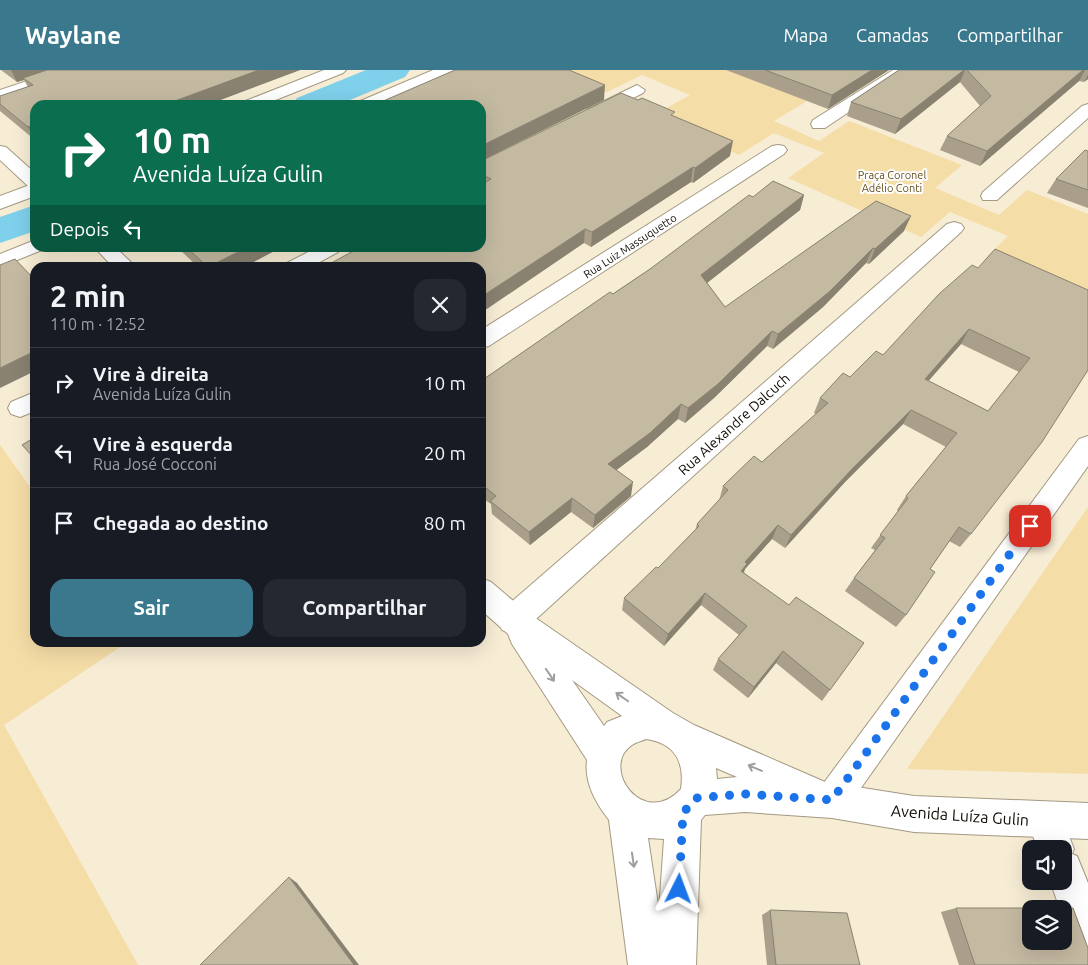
<!DOCTYPE html>
<html lang="pt">
<meta charset="utf-8">
<style>
body{margin:0;font-family:Ubuntu,sans-serif;background:#242831;color:#f1f3f6;height:100vh;display:flex;flex-direction:column;font-size:19px;white-space:nowrap}
*{box-sizing:border-box;margin:0}
p{font-size:16px;color:#9ea1a6}
.icon{flex:none;width:28px;height:28px;fill:none;stroke:currentColor;stroke-width:2;stroke-linecap:round;stroke-linejoin:round}
.map{position:relative;flex:1;overflow:hidden}
.sheet{position:absolute;left:30px;top:192px;width:456px;height:385px;display:flex;flex-direction:column;background:#171b24;border-radius:15px;box-shadow:0 5px 20px #0002}
.sheet>*{flex:none}
.guide{position:absolute;left:30px;top:30px;width:456px;height:152px;border-radius:15px;box-shadow:0 5px 20px #0002;background:#0b6e4f;color:#fff;overflow:hidden}
.tools{position:absolute;left:1022px;top:770px;display:grid;gap:10px}
.tools a{display:grid;place-items:center;width:50px;height:50px;border-radius:10px;background:#171b24;box-shadow:0 5px 20px #0002;font-size:25px}
.pin{position:absolute;display:grid;place-items:center;width:42px;height:42px;color:#fff;margin:-21px;border-radius:10px;box-shadow:0 2px 8px #0006}
.me{position:absolute;width:55px;margin:-28px;rotate:3deg;stroke-linejoin:round;filter:drop-shadow(0 0 4px #0008)}
.turn{display:flex;align-items:center;gap:18px;height:105px;padding:0 20px;font-size:22px}
.turn .icon{width:65px;height:65px;stroke-width:2.5}
.turn b{display:block;font-size:35px;line-height:42px}
.then{display:flex;align-items:center;height:48px;padding:0 20px;background:#0003;gap:10px;font-size:19px}
.round{display:grid;place-items:center;flex:none;width:52px;height:52px;border-radius:15px;background:#242831}
.overview{display:flex;align-items:center;justify-content:space-between;height:85px;padding:0 20px}
h1{font-size:30px;font-weight:700;line-height:38px}
.action{display:flex;gap:10px;margin-top:auto;padding:10px 20px}
.action a{flex:1;height:58px;border-radius:15px;background:#3a798d;color:#fff;font-size:20px;font-weight:700;line-height:58px;text-align:center}
.action a+a{background:#242831;color:#f1f3f6}
ul{padding:0;list-style:none}
li{display:flex;align-items:center;gap:15px;height:70px;padding:0 20px;border-top:1px solid #363941}
li div{flex:1}
li b{display:block;font-size:19px}
li em{font-style:normal}
header{display:flex;align-items:center;gap:30px;box-sizing:border-box;height:70px;padding:0 25px;background:#3a798d;color:#fff}
header strong{font-size:24px}
nav{display:flex;gap:28px;margin-inline-start:auto;font-size:18px}
.map>svg:first-child{display:block}
.green{fill:#f5dda7}
.lines{fill:none;stroke-linecap:round;stroke-linejoin:round}
.river{fill:#7fd0eb;fill-rule:evenodd}
.minor-casing{stroke:#a49982;stroke-width:2}
.tertiary-casing{stroke:#a49982;stroke-width:2}
.minor{fill:#fff;fill-rule:evenodd}
.tertiary{fill:#fff;fill-rule:evenodd}
.wall{fill:#a99f8a;fill-rule:evenodd}
.shaded-wall{fill:#898271}
.building{fill:#c4b9a1;stroke:#898271;fill-rule:evenodd}
.oneway{stroke:#9f9e9b}
.route{stroke:#1a73e8;stroke-width:9;stroke-dasharray:0 16.2}
.labels{text-anchor:middle;dominant-baseline:central;stroke-width:4;stroke-linejoin:round;paint-order:stroke}
.far-park-label{font-size:11px;fill:#63501f;stroke:#fff}
.far-street-label{font-size:11px;fill:#100c05;stroke:#fff}
.street-label{font-size:14px;fill:#100c05;stroke:#fff}
.near-street-label{font-size:16px;fill:#100c05;stroke:#fff}
</style>
<header>
<strong>Waylane</strong>
<nav><a>Mapa</a><a>Camadas</a><a>Compartilhar</a></nav>
</header>
<div class="map">
<svg width="1088" height="895" viewBox="0 0 1088 895">
<rect width="100%" height="100%" fill="#f7ecd4"/>
<g class="green">
<path d="M557,0H727L807,31L774,51L819,71L849,51L962,95L935,118L999,145L1027,120L1088,144V235L984,190L1008,166L950,142L921,167L788,108L824,83L774,63L739,85L652,46L690,25L642,5L607,22Z"/>
<path d="M0,375L35,424V572L126,573L4,655L138,895H0Z"/>
<path d="M1088,437V704L907,699Z"/>
</g>
<g class="lines">
<g class="river">
<path d="M366,0H410L405,7L338,35H292L297,28Z"/>
<path d="M35,135V161L0,173V147Z"/>
</g>
<defs>
<g id="minor">
<path d="M60,0H83L80,3L0,30V20Z"/>
<path d="M324,0H346L343,3L263,35H241L243,32Z"/>
<path d="M433,0H454L451,3L378,35H356L358,32Z"/>
<path d="M893,0H911L825,58H813L811,54L813,50Z"/>
<path d="M637,15L645,20L643,23L600,45L594,47L586,42L588,39Z"/>
<path d="M1088,34V48L997,130H983L981,126L983,122L1082,36Z"/>
<path d="M778,75L784,76L787,80L784,84L489,276L481,278V260L772,76Z"/>
<path d="M35,113V126L0,139V126Z"/>
<path d="M954,152L961,154L964,158L961,162L524,560L513,564L502,560L498,550L502,540L947,154Z"/>
<path d="M35,170V178H44L42,180L0,197V184Z"/>
<path d="M316,178H341L338,182L309,198H282L285,194Z"/>
<path d="M35,322V341L20,347L11,344L8,338L11,332Z"/>
<path d="M1088,366V396L844,742L832,748L820,742L814,730L820,718L1079,369Z"/>
<path d="M1045,733L1058,738L1074,779L1072,784L1077,786L1088,813V881L1074,876L1064,849V839H1060L1050,811H1064V779H1038L1027,751L1032,738Z"/>
</g>
<g id="tertiary">
<path d="M0,76L6,77L35,103V118L29,117L0,90Z"/>
<path d="M95,178H116L137,198H114Z"/>
<path d="M481,508L491,512L524,540L673,643L694,655L825,712L914,726L1088,733V769L914,762L832,748L745,742L705,745L701,750L696,895H628L609,750C596,733 584,713 587,690L512,574L508,564L481,540ZM572,610L622,646L607,652L604,656ZM646,669C674,673 685,691 681,719C643,760 599,697 632,675C636,672 642,671 646,669ZM716,698L737,707L717,709ZM648,768L664,769L659,841Z"/>
</g>
</defs>
<use href="#minor" class="minor-casing"/>
<use href="#tertiary" class="tertiary-casing"/>
<use href="#minor" class="minor"/>
<use href="#tertiary" class="tertiary"/>
</g>
<g class="wall">
<path d="M1,0H300L207,35H35V70L0,41V26L28,17L24,10L17,12Z"/>
<path d="M726,0H889L828,39Z"/>
<path d="M899,0H1088V9L1084,12L1079,11L980,96L940,80L947,66L980,36L960,12L895,64L847,46L851,32Z"/>
<path d="M674,46L730,86L693,113L691,112L591,177L584,173L481,178V91Z"/>
<path d="M1088,81V138L1047,123L1056,109Z"/>
<path d="M804,125L800,140L707,213L725,237L904,161L869,194L866,193L823,237L773,279L767,276L714,328L685,353L678,349L647,377L616,400L631,426L593,458L571,442L530,475L492,444L491,434L481,427V311L650,199L753,127Z"/>
<path d="M178,178H280L242,198H199Z"/>
<path d="M978,198L1088,220L971,464L960,477L949,471L930,499L906,545L896,557L845,521L854,508L875,480L871,478L898,441L897,440L906,426L946,377L903,354L845,412L785,478L772,469L745,499L744,502L830,620L822,631L776,593L748,628L713,600L718,589L739,565L701,535L664,576L622,540L624,528L658,498L695,461L697,454L719,431L723,416L762,392L816,344L814,343L820,328L850,307L883,285ZM961,274L1019,302L988,341L928,311Z"/>
<path d="M956,838L1088,895H959L941,842Z"/>
<path d="M770,840L860,895H767L762,845Z"/>
</g>
<g class="shaded-wall">
<path d="M11,0H54L23,8L24,10L17,12Z"/>
<path d="M259,0H300L207,35H164Z"/>
<path d="M872,0H889L828,39L832,25Z"/>
<path d="M964,0H965L960,12L895,64L901,49Z"/>
<path d="M1083,0H1085L1079,11L980,96L987,81Z"/>
<path d="M1088,5V9L1084,12Z"/>
<path d="M605,15L604,30L481,91V76Z"/>
<path d="M30,56L35,65V69L28,57Z"/>
<path d="M733,71L730,86L693,113L695,98Z"/>
<path d="M693,97L691,112L591,177L592,162Z"/>
<path d="M804,125L800,140L698,220L701,205Z"/>
<path d="M911,146L904,161L869,194L875,179Z"/>
<path d="M585,159L584,173L481,243V227Z"/>
<path d="M246,178H280L242,198H208V197Z"/>
<path d="M873,178L866,193L823,237L773,279L778,264Z"/>
<path d="M969,259L961,274L917,324L925,309Z"/>
<path d="M772,261L767,276L714,328L685,353L688,338Z"/>
<path d="M35,281V301L0,318V298Z"/>
<path d="M681,334L678,349L647,377L606,408L608,394Z"/>
<path d="M911,340L903,354L845,412L785,478L791,465L852,399Z"/>
<path d="M633,412L631,426L593,458L595,445Z"/>
<path d="M572,428L571,442L530,475L529,462Z"/>
<path d="M778,455L772,469L745,499L742,507L741,501L745,492Z"/>
<path d="M705,523L701,535L664,576L668,564Z"/>
<path d="M783,581L776,593L748,628L754,617Z"/>
<path d="M289,807L297,813L359,895H354Z"/>
</g>
<g class="building">
<path d="M47,0H259L164,35H35V60L30,56L28,57L0,34V26L33,15L23,8Z"/>
<path d="M455,0H569L605,15L481,76V35H374Z"/>
<path d="M765,0H872L832,25Z"/>
<path d="M899,0H964L901,49L851,32Z"/>
<path d="M967,0H1083L987,81L947,66L991,26Z"/>
<path d="M621,23L638,30L642,28L675,42L671,45L733,71L695,98L693,97L592,162L585,159L481,227V198H322L359,178H481V115L491,109L481,104V91Z"/>
<path d="M1085,80L1088,81V120L1056,109Z"/>
<path d="M773,111L804,125L701,205L725,237L876,131L911,146L875,179L873,178L829,222L778,264L772,261L718,314L688,338L681,334L650,363L608,394L633,412L595,445L572,428L529,462L490,431L496,426L481,414V311L610,222L613,224L650,199L749,125L753,127Z"/>
<path d="M187,178H246L208,197Z"/>
<path d="M995,179L1088,220V300L1042,372L971,464L959,457L930,499L935,502L906,545L854,508L885,468L880,465L908,428L906,426L957,363L911,340L852,399L791,465L778,455L745,492L747,494L741,501L789,535L796,527L864,573L830,620L783,581L754,617L718,589L747,556L705,523L668,564L624,528L656,497L658,498L699,456L697,454L728,420L723,416L754,386L762,392L828,333L820,328L843,303L850,307L876,281L883,285L939,224L972,195L978,198ZM969,259L1030,288L988,341L925,309Z"/>
<path d="M15,189L35,210V281L0,298V195Z"/>
<path d="M35,367V389L22,375Z"/>
<path d="M289,807L354,895H200Z"/>
<path d="M956,838H1073L1088,878V895H975ZM1031,839H1064V871H1031Z"/>
<path d="M770,840L847,843L860,895H776Z"/>
</g>
<defs><path id="oneway-shaft" d="M-6 0H5M1.5-3L5.5 0L1.5 3" fill="none" stroke-width="1.6" stroke-linecap="round" stroke-linejoin="round" transform="scale(1.25)"/></defs>
<g class="oneway">
<use href="#oneway-shaft" transform="translate(550 605) rotate(56)"/>
<use href="#oneway-shaft" transform="translate(622 627) rotate(-145)"/>
<use href="#oneway-shaft" transform="translate(755 698) rotate(-157)"/>
<use href="#oneway-shaft" transform="translate(633 790) rotate(82)"/>
</g>
<g class="lines">
<path class="route" d="M679,819L683,743L696,728L745,724L832,730L1030,456"/>
</g>
<g class="labels">
<g class="far-park-label">
<text x="892" y="105">Praça Coronel<tspan x="892" dy="13">Adélio Conti</tspan></text>
</g>
<g class="far-street-label">
<text transform="translate(630 176) rotate(-33)">Rua Luiz Massuquetto</text>
</g>
<g class="street-label">
<text transform="translate(734 354) rotate(-42)">Rua Alexandre Dalcuch</text>
</g>
<g class="near-street-label">
<text transform="translate(960 745) rotate(4)">Avenida Luíza Gulin</text>
</g>
</g>
</svg>
<div class="tools">
<a><svg class="icon" aria-label="sound" viewBox="0 0 24 24"><path d="M4 9h4l5-4v14l-5-4H4zM17 9q2 3 0 6"/></svg></a>
<a><svg class="icon" aria-label="layers" viewBox="0 0 24 24"><path d="M12 4l9 5-9 5-9-5zM3 14l9 5 9-5"/></svg></a>
</div>
<div class="pin" style="left:1030px;top:456px;background:#d93025"><svg class="icon" aria-label="arrive" viewBox="0 0 24 24"><path d="M6 21V4h12l-3 4 3 4H6"/></svg></div>
<svg class="me" style="left:679px;top:819px" viewBox="-20 -20 40 40"><path d="M0-17L14 15 0 8-14 15z" fill="#1a73e8" stroke="#fff" stroke-width="4"/></svg>
<div class="guide">
<div class="turn"><svg class="icon" aria-label="right" viewBox="0 0 24 24"><path d="M7 20v-9h11M14 6l5 5-5 5"/></svg><div><b>10 m</b>Avenida Luíza Gulin</div></div>
<div class="then">Depois<svg class="icon" aria-label="left" viewBox="0 0 24 24"><path d="M17 20v-9H6M10 6l-5 5 5 5"/></svg></div>
</div>
<section class="sheet">
<div class="overview"><div><h1>2 min</h1><p>110 m · 12:52</p></div><a class="round"><svg class="icon" aria-label="close" viewBox="0 0 24 24"><path d="M6 6l12 12M18 6L6 18"/></svg></a></div>
<ul>
<li><svg class="icon" aria-label="right" viewBox="0 0 24 24"><path d="M7 20v-9h11M14 6l5 5-5 5"/></svg><div><b>Vire à direita</b><p>Avenida Luíza Gulin</p></div><em>10 m</em></li>
<li><svg class="icon" aria-label="left" viewBox="0 0 24 24"><path d="M17 20v-9H6M10 6l-5 5 5 5"/></svg><div><b>Vire à esquerda</b><p>Rua José Cocconi</p></div><em>20 m</em></li>
<li><svg class="icon" aria-label="arrive" viewBox="0 0 24 24"><path d="M6 21V4h12l-3 4 3 4H6"/></svg><div><b>Chegada ao destino</b></div><em>80 m</em></li>
</ul>
<div class="action"><a>Sair</a><a>Compartilhar</a></div>
</section>
</div>
